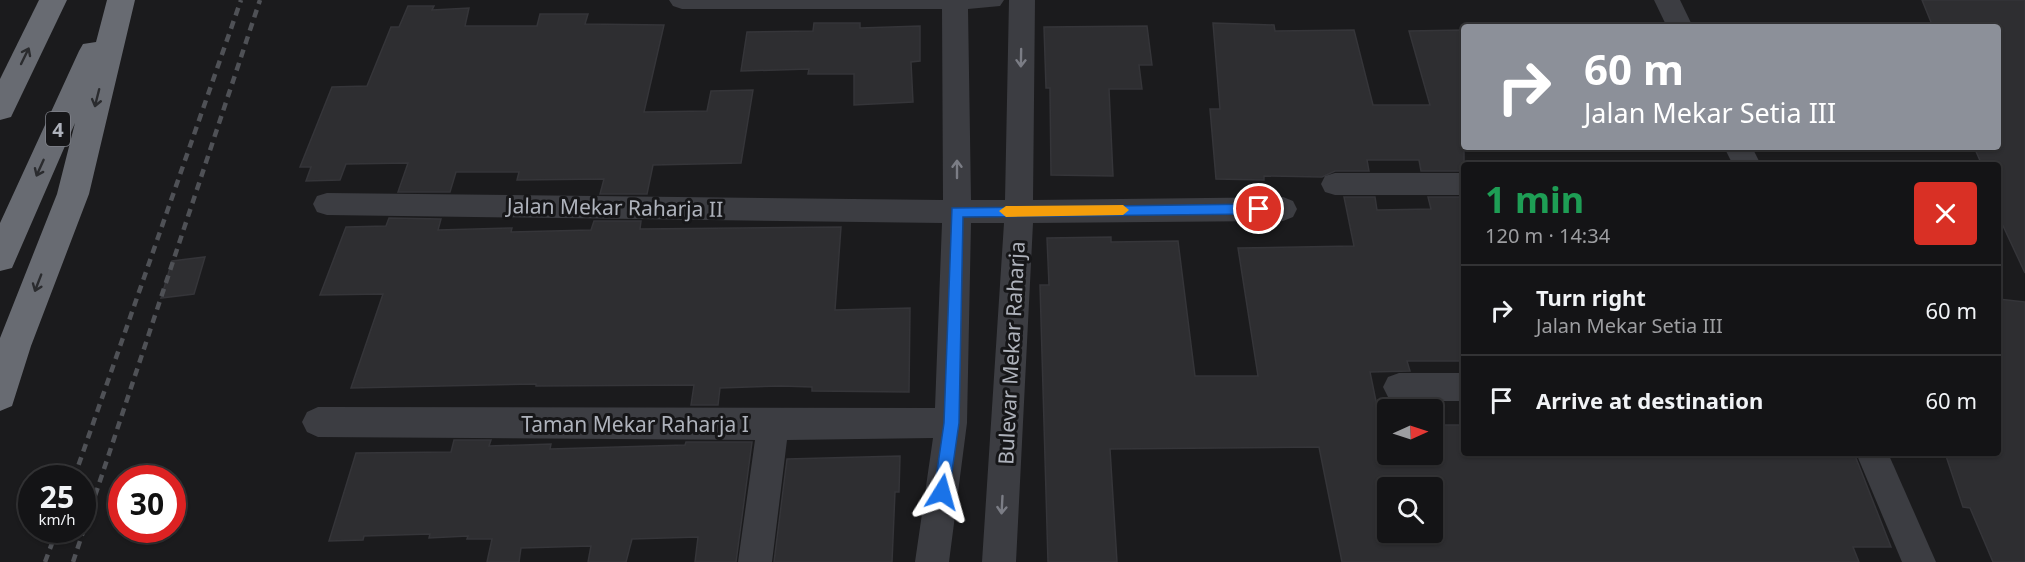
<!DOCTYPE html>
<meta charset="utf-8">
<style>
body{margin:0;font-family:"Noto Sans",sans-serif;background:#1d1d1f;color:#f1f3f6;height:100vh;display:flex;flex-direction:column;font-size:22px;white-space:nowrap}
*{box-sizing:border-box;margin:0}
p{font-size:20px;color:#9d9ea1}
.icon{flex:none;width:33px;height:33px;fill:none;stroke:currentColor;stroke-width:2;stroke-linecap:round;stroke-linejoin:round}
.map{position:relative;flex:1;overflow:hidden}
.details{position:absolute;left:1461px;top:162px;width:540px;height:294px;display:flex;flex-direction:column;background:#141416;border-radius:6px;box-shadow:0 2px 4px #0004,0 0 0 2px #333335}
.details>*{flex:none}
.guide{position:absolute;left:1461px;top:24px;width:540px;height:126px;border-radius:6px;box-shadow:0 2px 4px #0004,0 0 0 2px #333335;background:#8c9099;color:#fff;overflow:hidden}
.needle{width:39px;rotate:87deg}
.buttons{position:absolute;left:1377px;top:399px;display:grid;gap:12px}
.buttons a{display:grid;place-items:center;width:66px;height:66px;border-radius:6px;background:#141416;box-shadow:0 2px 4px #0004,0 0 0 2px #333335;font-size:30px}
.speed{position:absolute;left:18px;top:465px;display:flex;gap:12px;font-size:30px;font-weight:700;text-align:center}
.speed>*{display:grid;place-content:center;width:78px;height:78px;border-radius:50%;background:#141416;box-shadow:0 2px 4px #0004,0 0 0 2px #333335;line-height:1}
.speed small{font-size:15px;font-weight:400}
.speed .limit{border:9px solid #d22;background:#fff;color:#111}
.pin{position:absolute;display:grid;place-items:center;width:51px;height:51px;color:#fff;margin:-26px;border:3px solid #fff;border-radius:50%;box-shadow:0 2px 6px #0007}
.me{position:absolute;width:66px;margin:-33px;rotate:8deg;stroke-linejoin:round;filter:drop-shadow(0 0 4px #0008)}
.turn{display:flex;align-items:center;gap:21px;height:126px;padding:0 24px;font-size:27px}
.turn .icon{width:78px;height:78px;stroke-width:2.5}
.turn b{display:block;font-size:42px;line-height:51px}
.round{display:grid;place-items:center;flex:none;width:63px;height:63px;border-radius:6px;background:#1d1d1f}
.head{display:flex;align-items:center;justify-content:space-between;height:102px;padding:0 24px}
h1{font-size:36px;font-weight:700;line-height:45px;color:#1e9e55}
ul{padding:0;list-style:none}
li{display:flex;align-items:center;gap:18px;height:90px;padding:0 24px;border-top:2px solid #333335}
li div{flex:1}
li b{display:block;font-size:22px}
li em{font-style:normal}
.map>svg:first-child{display:block}
.building{fill:#2e2e31;stroke:#353539;stroke-width:1.5;fill-rule:evenodd}
.lines{fill:none;stroke-linecap:round;stroke-linejoin:round}
.minor{fill:#3c3d42;fill-rule:evenodd}
.motorway{fill:#686b72;fill-rule:evenodd}
.rail{stroke:#4f5156;stroke-width:4.5;stroke-dasharray:8 6;stroke-linecap:butt}
.oneway{stroke:#2a2b2e}
.oneway2{stroke:#7b7d85}
.route{fill:#1a73e8;stroke:#114b97;stroke-width:1.5}
.slow{fill:#f59e0b}
.labels{text-anchor:middle;dominant-baseline:central;stroke-width:6;stroke-linejoin:round;paint-order:stroke}
.shield{fill:#161618;stroke:#80838a;stroke-width:1.5}
.shield-label{font-size:20px;font-weight:bold;fill:#aeb2bb}
.street-label{font-size:21px;fill:#aeb2bb;stroke:#161618}
</style>
<div class="map">
<svg width="2025" height="562" viewBox="0 0 2025 562">
<rect width="100%" height="100%" fill="#1b1b1d"/>
<g class="building">
<path d="M1922,0H2025V273L1998,215V165H1982L1974,147H1998V27H1933Z"/>
<path d="M408,6H434L432,10L469,8L465,26H537L540,14H588L585,24L664,25L644,112L707,111L711,91L753,90L741,163L653,165L647,194H600L604,179L517,180L519,172H456L450,192H398L408,163L346,164L340,180L306,181L311,167H300L332,87L367,86L391,27H399Z"/>
<path d="M814,23H860V28L920,26V61L911,62L913,102L854,105V74H808L809,69L741,71L747,32L813,31Z"/>
<path d="M1213,23L1274,25L1275,31L1354,30L1373,105H1430L1409,31L1464,30V171H1421L1419,160H1367L1369,171H1335L1322,177L1264,176V180L1216,179L1210,109H1220Z"/>
<path d="M1147,26L1152,65H1139L1142,89H1109L1113,176L1051,175L1050,88H1046L1044,27Z"/>
<path d="M1344,197H1375L1377,210L1431,209L1428,197H1464V361H1407L1410,371L1370,372L1387,455L1432,454V425H1464V453H1854L1891,547H1853L1859,562H1342L1319,447L1110,449L1117,562H1048L1040,285H1049L1047,238L1111,237V242L1178,241L1195,376H1258L1238,248L1354,246ZM1388,488H1432V532H1388Z"/>
<path d="M389,218L441,219L438,230L512,228L511,232L591,230L594,221H641L640,229L841,227L835,310L910,308L909,392L812,391V387L781,386L720,388L718,405H691L694,385L536,386V384L351,388L383,294L320,295L346,227L386,226Z"/>
<path d="M205,257L194,294L161,298L172,261Z"/>
<path d="M1998,299L2025,302V562H1993L1970,508L1963,507L1945,453H1998Z"/>
<path d="M454,440H491L489,446L551,444L550,449L685,445L686,442H752L736,562H695L698,537L632,539L626,562H588L591,546L521,548L519,562H487L492,539H467L468,536L429,538L430,534L364,536L363,540L329,541L356,453L451,452Z"/>
<path d="M900,456L899,492H895L892,562H774L787,459Z"/>
</g>
<g class="lines">
<g class="minor">
<path d="M669,0H1004L1000,6L968,9L971,200H1005L1009,0H1035L1033,200L1283,197L1293,201L1297,209L1293,217L1283,221L1033,223L1016,562H982L1004,223H971L967,423L949,562H915L933,438L787,440L772,562H738L755,440L318,437L307,432L302,422L307,412L318,407L935,408L942,223L327,215L317,212L313,204L317,196L327,193L943,200L942,9H682L673,6Z"/>
<path d="M1654,0H1680L1693,27H1667Z"/>
<path d="M1724,147H1752L1761,165H1733Z"/>
<path d="M1335,173H1464V195H1335L1325,192L1321,184L1325,176Z"/>
<path d="M1399,373H1464V401H1399L1388,397L1383,387L1388,377Z"/>
<path d="M1856,453H1888L1936,562H1902Z"/>
</g>
<g class="motorway">
<path d="M39,0H67L11,117L0,120V79Z"/>
<path d="M107,0H135L89,194L31,346L12,406L0,411V338L57,194L75,123L12,268L0,271V223L79,51L83,44L96,42Z"/>
</g>
<g class="rail">
<path d="M74,478L241,0"/>
<path d="M45,562L57,530"/>
<path d="M73,562L260,0"/>
</g>
</g>
<defs><path id="oneway-shaft" d="M-6 0H5M1.5-3L5.5 0L1.5 3" fill="none" stroke-width="1.6" stroke-linecap="round" stroke-linejoin="round" transform="scale(1.5)"/></defs>
<g class="oneway">
<use href="#oneway-shaft" transform="translate(25 56) rotate(-64)"/>
<use href="#oneway-shaft" transform="translate(97 98) rotate(104)"/>
<use href="#oneway-shaft" transform="translate(40 168) rotate(114)"/>
<use href="#oneway-shaft" transform="translate(38 283) rotate(111)"/>
</g>
<g class="oneway2">
<use href="#oneway-shaft" transform="translate(1021 58) rotate(91)"/>
<use href="#oneway-shaft" transform="translate(957 169) rotate(-90)"/>
<use href="#oneway-shaft" transform="translate(1002 505) rotate(93)"/>
</g>
<path class="route" d="M1259,204L1265,209L1259,214L963,217L959,423L949,492L947,498L942,500L936,498L934,492L944,423L952,208Z"/>
<path class="slow" d="M1123,205L1129,210L1123,215L1006,217L999,211L1006,206Z"/>
<g class="labels">
<rect class="shield" x="46" y="112" width="24" height="34" rx="4.5"/>
<g class="shield-label">
<text x="58" y="129">4</text>
</g>
<g class="street-label">
<text transform="translate(615 207) rotate(1)">Jalan Mekar Raharja II</text>
<text transform="translate(1011 353) rotate(-87)">Bulevar Mekar Raharja</text>
<text x="635" y="424">Taman Mekar Raharja I</text>
</g>
</g>
</svg>
<div class="buttons">
<a><svg class="needle" viewBox="-14 -14 28 28"><path d="M0-13l5 13h-10z" fill="#e53935"/><path d="M0 13l5-13h-10z" fill="#9d9ea1"/></svg></a>
<a><svg class="icon" aria-label="search" viewBox="0 0 24 24"><circle cx="10" cy="10" r="6"/><path d="M15 15l6 6"/></svg></a>
</div>
<div class="speed"><div>25<small>km/h</small></div><div class="limit">30</div></div>
<div class="pin" style="left:1259px;top:209px;background:#d93025"><svg class="icon" aria-label="arrive" viewBox="0 0 24 24"><path d="M6 21V4h12l-3 4 3 4H6"/></svg></div>
<svg class="me" style="left:942px;top:492px" viewBox="-20 -20 40 40"><path d="M0-17L14 15 0 8-14 15z" fill="#1a73e8" stroke="#fff" stroke-width="4"/></svg>
<div class="guide">
<div class="turn"><svg class="icon" aria-label="right" viewBox="0 0 24 24"><path d="M7 20v-9h11M14 6l5 5-5 5"/></svg><div><b>60 m</b>Jalan Mekar Setia III</div></div>
</div>
<section class="details">
<div class="head"><div><h1>1 min</h1><p>120 m · 14:34</p></div><a class="round" style="background:#d93025;color:#fff"><svg class="icon" aria-label="close" viewBox="0 0 24 24"><path d="M6 6l12 12M18 6L6 18"/></svg></a></div>
<ul>
<li><svg class="icon" aria-label="right" viewBox="0 0 24 24"><path d="M7 20v-9h11M14 6l5 5-5 5"/></svg><div><b>Turn right</b><p>Jalan Mekar Setia III</p></div><em>60 m</em></li>
<li><svg class="icon" aria-label="arrive" viewBox="0 0 24 24"><path d="M6 21V4h12l-3 4 3 4H6"/></svg><div><b>Arrive at destination</b></div><em>60 m</em></li>
</ul>
</section>
</div>
